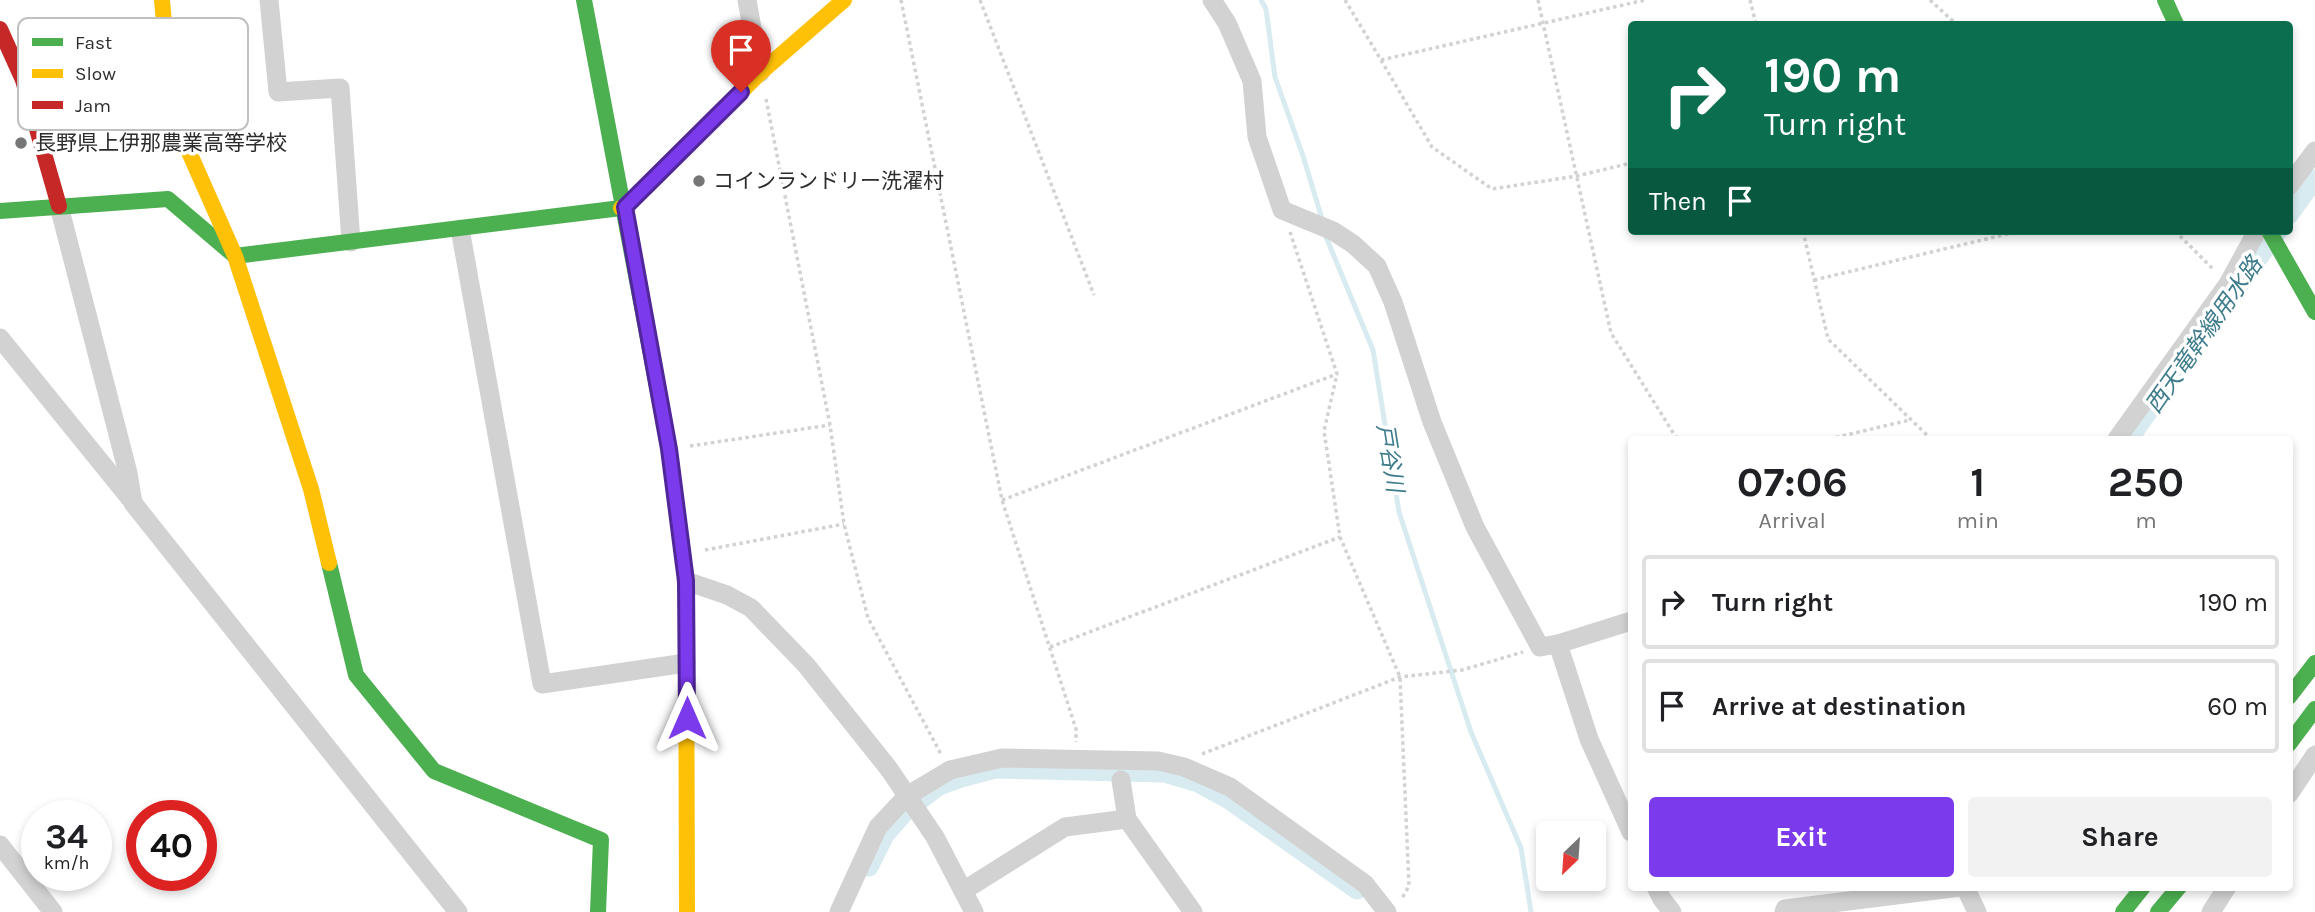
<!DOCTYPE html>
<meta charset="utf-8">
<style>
body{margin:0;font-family:Karla,"Noto Sans JP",sans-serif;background:#f2f2f2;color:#202124;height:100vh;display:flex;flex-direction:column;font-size:26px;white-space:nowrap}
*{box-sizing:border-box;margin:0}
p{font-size:23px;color:#757577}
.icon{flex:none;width:38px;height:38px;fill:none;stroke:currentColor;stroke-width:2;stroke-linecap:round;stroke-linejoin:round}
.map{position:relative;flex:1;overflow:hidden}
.details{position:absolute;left:1628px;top:436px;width:665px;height:455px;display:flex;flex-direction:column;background:#fff;border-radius:7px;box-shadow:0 4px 10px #0003}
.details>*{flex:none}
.top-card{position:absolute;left:1628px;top:21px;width:665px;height:214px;border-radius:7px;box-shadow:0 4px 10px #0003;background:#0b6e4f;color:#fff;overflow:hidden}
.needle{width:46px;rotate:205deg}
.controls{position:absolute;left:1536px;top:821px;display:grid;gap:14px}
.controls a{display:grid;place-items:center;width:70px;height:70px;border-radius:7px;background:#fff;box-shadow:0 4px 10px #0003;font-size:35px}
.speed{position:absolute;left:21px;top:800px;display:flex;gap:14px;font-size:35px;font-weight:700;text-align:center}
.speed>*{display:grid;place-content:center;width:91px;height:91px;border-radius:50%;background:#fff;box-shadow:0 4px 10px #0003;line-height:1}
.speed small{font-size:18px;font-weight:400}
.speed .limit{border:10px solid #d22;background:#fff;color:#111}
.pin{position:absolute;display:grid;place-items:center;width:60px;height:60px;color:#fff;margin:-72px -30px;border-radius:50% 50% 50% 0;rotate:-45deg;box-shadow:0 0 7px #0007}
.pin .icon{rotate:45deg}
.me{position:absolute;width:77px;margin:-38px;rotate:0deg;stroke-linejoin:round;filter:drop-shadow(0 0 5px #0008)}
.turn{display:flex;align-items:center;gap:24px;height:147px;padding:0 21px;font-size:32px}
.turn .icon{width:91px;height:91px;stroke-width:2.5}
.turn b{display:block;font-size:49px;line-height:60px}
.then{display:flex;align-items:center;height:66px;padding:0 21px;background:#0003;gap:14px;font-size:26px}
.eta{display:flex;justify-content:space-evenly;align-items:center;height:119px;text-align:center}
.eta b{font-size:42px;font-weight:700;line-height:49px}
.primary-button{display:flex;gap:14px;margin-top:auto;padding:14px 21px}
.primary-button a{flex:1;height:80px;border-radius:7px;background:#7c3aed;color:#fff;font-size:28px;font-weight:700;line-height:80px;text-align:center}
.primary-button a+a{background:#f2f2f2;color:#202124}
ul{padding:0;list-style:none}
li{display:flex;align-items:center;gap:21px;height:94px;margin:0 14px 10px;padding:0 7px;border:4px solid #e0e0e0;border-radius:7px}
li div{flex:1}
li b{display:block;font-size:26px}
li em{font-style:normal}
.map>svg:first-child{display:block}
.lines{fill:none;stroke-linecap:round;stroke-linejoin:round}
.stream{stroke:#d8ebf0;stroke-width:5}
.canal{stroke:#d8ebf0;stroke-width:19}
.path{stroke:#d2d2d2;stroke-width:3.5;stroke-dasharray:3.5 3.5;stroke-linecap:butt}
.street{stroke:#d2d2d2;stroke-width:19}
.fast{stroke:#4caf50;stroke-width:16}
.slow{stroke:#ffc107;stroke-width:16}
.jam{stroke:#c62828;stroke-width:16}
.route-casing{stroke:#51269a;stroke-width:18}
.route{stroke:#7c3aed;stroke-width:12}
.poi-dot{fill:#767676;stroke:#fff;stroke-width:2.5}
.labels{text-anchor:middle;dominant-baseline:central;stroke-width:7;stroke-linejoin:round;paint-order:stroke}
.poi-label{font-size:21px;fill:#2d2d2d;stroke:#fff;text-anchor:start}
.water-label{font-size:23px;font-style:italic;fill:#3e7c8b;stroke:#fff}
.key{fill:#fff;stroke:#c0c0c0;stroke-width:2}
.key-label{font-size:19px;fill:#2d2d2d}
</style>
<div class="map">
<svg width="2315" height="912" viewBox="0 0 2315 912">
<rect width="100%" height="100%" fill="#fff"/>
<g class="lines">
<g class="stream">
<path d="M1261,0L1266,9L1275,77L1303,156L1323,222"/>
<path d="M1324,232L1373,350L1399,512L1471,732L1521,848L1531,912"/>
</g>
<g class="canal">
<path d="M2289,215L2315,179"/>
<path d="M2129,439L2278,231"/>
<path d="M869,867L885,835L905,812L939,786L961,778L995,769L1164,773L1198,783L1229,800L1357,890"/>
</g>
<g class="path">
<path d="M901,0L1002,500L1076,729V742"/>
<path d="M980,0L1094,295"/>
<path d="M1345,0L1381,60L1645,0"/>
<path d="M1538,0L1611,333L1677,439"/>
<path d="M1750,0L1756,24"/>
<path d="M1930,0L1956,24"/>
<path d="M1381,60L1432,147L1492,189L1577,176L1631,163"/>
<path d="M766,99L830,425L844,524L868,618L942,756"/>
<path d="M1803,231L1828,339L1931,439"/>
<path d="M2175,231L2214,270"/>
<path d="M1290,232L1337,374L1324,431L1340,537L1400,677L1409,886L1401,900"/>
<path d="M1814,280L2020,231"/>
<path d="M1829,439L1910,420"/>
<path d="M690,446L830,425"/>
<path d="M1002,500L1337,374"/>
<path d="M705,550L844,524"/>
<path d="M1050,647L1340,537"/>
<path d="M1202,754L1400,677L1462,670L1523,652"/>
</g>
<g class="street">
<path d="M269,0L278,92L340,88L351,242"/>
<path d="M747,0L760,73"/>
<path d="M1212,0L1227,23L1252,81L1257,137L1282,210L1333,231L1353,244L1377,266L1393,302L1432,422L1475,527L1540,647L1558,644L1631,621"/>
<path d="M2289,186L2315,151"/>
<path d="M59,206L128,473L133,503L458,912"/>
<path d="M460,229L542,684L686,663"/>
<path d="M0,338L133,502"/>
<path d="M2117,439L2228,284L2257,231"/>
<path d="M686,581L727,595L751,608L806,665L889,769L935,837L974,912"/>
<path d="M1558,644L1589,739L1631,832"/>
<path d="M1121,780L1127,819L1193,912"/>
<path d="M2289,794L2315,755"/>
<path d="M0,845L53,912"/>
<path d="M1656,887L1662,899L1672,912"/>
<path d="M1965,887L1977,912"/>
<path d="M963,891L1065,827L1127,819"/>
<path d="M839,912L878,827L907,796L950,770L1002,758L1158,761L1184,767L1230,787L1365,884L1387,912"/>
<path d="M1784,912L1785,909L1960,887"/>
<path d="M2211,912L2227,887"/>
</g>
<g class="fast">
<path d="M584,0L659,397"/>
<path d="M2165,0L2176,24"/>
<path d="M0,211L168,199L235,256L621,208"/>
<path d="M2269,231L2315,312"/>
<path d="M329,563L356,675L434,771L601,840L598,912"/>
<path d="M2289,697L2315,663"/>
<path d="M2289,744L2315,709"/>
<path d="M2123,912L2143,887"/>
<path d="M2158,912L2179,887"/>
</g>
<g class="slow">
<path d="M162,0L171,100L189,152L235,256L311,489L329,563"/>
<path d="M621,208L625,207L760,73L844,0"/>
<path d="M659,397L669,449L686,581L687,912"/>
</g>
<path class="jam" d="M0,29L23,80L59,206"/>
</g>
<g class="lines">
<defs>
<path id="route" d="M687,718L686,581L669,449L625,207L741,92"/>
</defs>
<use href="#route" class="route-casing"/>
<use href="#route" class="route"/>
</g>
<g class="poi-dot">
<circle cx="21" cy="143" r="7"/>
<circle cx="699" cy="181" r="7"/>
</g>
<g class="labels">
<g class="poi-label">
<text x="35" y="143">長野県上伊那農業高等学校</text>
<text x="713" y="181">コインランドリー洗濯村</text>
</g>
<g class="water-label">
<text transform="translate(2204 335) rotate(-55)">西天竜幹線用水路</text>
<text transform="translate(1390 458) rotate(81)">戸谷川</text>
</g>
</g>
<rect x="18" y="18" width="230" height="112" rx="10" class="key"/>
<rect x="32" y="38" width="31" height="8" fill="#4caf50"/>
<rect x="32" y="69" width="31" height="9" fill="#ffc107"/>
<rect x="32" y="101" width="31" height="8" fill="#c62828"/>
<g class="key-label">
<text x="75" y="49">Fast</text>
<text x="75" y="80">Slow</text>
<text x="75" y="112">Jam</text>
</g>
</svg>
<div class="controls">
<a><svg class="needle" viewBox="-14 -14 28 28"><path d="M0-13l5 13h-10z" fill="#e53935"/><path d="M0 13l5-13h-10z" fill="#757577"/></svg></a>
</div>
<div class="speed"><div>34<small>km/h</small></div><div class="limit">40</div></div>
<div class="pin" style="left:741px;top:92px;background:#d93025"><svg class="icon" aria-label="arrive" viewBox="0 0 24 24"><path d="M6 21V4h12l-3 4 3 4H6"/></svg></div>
<svg class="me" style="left:687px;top:718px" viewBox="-20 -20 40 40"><path d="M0-17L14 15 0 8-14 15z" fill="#7c3aed" stroke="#fff" stroke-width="4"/></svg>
<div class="top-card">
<div class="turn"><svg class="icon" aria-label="right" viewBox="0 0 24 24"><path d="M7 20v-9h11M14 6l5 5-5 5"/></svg><div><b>190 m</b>Turn right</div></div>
<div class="then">Then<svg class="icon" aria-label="arrive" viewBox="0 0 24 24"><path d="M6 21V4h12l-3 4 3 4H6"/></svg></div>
</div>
<section class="details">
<div class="eta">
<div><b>07:06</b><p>Arrival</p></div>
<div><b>1</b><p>min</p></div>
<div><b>250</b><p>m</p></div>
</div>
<ul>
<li><svg class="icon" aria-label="right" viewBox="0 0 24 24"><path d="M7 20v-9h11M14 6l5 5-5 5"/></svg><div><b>Turn right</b></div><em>190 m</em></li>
<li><svg class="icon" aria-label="arrive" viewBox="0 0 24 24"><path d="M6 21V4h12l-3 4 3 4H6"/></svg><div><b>Arrive at destination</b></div><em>60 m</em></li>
</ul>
<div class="primary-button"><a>Exit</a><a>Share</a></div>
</section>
</div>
